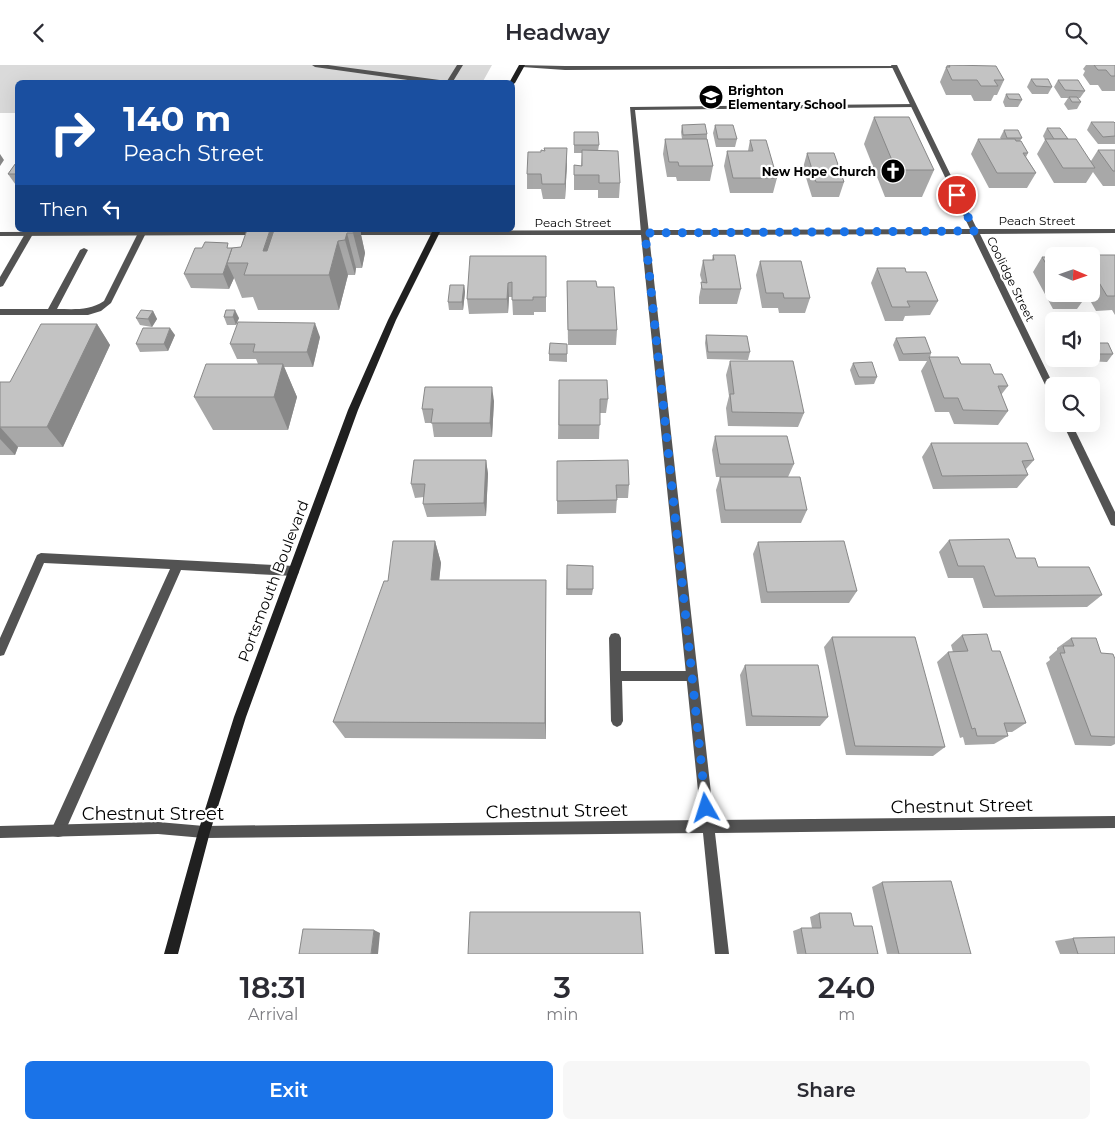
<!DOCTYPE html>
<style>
body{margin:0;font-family:Montserrat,sans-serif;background:#f7f7f7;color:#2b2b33;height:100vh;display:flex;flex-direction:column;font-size:19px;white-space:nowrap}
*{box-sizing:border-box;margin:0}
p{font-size:16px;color:#7c7c81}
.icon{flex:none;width:28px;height:28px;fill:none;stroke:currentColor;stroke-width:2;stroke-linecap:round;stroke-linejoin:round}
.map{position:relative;height:889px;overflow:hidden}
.side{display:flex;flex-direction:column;background:#fff;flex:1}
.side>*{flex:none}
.guide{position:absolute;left:15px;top:15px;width:500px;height:152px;border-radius:8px;box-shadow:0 5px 20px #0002;background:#1a4fa0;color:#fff;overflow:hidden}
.needle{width:32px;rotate:92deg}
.buttons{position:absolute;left:1045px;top:182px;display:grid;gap:10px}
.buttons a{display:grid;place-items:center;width:55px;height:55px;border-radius:8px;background:#fff;box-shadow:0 5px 20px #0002;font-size:25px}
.pin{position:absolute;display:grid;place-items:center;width:42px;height:42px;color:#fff;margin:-21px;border:2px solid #fff;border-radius:50%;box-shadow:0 1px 5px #0007}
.me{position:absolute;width:55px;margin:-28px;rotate:354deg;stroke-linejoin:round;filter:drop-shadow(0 0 4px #0008)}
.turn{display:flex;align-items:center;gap:18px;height:105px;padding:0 25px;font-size:22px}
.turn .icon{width:65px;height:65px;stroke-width:2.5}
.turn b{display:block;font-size:35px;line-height:42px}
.then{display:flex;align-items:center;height:48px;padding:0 25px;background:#0003;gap:10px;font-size:19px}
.eta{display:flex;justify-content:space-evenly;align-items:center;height:85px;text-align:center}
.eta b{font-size:30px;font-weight:600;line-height:35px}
.cta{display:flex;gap:10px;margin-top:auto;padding:10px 25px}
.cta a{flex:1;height:58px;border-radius:8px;background:#1a73e8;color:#fff;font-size:20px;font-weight:600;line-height:58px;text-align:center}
.cta a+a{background:#f7f7f7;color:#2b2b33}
header{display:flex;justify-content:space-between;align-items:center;height:65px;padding:0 25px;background:#fff;font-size:22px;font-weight:600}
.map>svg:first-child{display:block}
.green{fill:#dadada}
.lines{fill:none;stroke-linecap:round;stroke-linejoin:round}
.lane{fill:#535353;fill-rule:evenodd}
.street{fill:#535353;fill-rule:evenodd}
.secondary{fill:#202020;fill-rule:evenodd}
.wall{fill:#a8a8a8}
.shaded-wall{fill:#888}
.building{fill:#c3c3c3;stroke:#888}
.route{stroke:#1a73e8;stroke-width:9;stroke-dasharray:0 16.2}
.labels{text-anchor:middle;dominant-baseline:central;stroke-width:4.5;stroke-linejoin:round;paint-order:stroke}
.far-poi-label{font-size:12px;font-weight:bold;fill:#000;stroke:#fff;text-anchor:start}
.far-street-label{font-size:12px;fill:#000;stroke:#fff}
.street-label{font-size:15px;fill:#000;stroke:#fff}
.near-street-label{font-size:18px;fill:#000;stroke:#fff}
</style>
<header><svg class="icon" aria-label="back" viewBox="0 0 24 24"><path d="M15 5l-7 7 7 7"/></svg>Headway<svg class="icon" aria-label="search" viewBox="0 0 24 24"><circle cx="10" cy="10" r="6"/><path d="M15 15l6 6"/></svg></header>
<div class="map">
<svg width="1115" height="889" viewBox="0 0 1115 889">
<rect width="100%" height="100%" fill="#fff"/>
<path class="green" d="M0,0H492L482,18H18L17,48H0Z"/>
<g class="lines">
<g class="lane">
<path d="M312,0H328L447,16L457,0H463L452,18H429L315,2Z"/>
<path d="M519,0L565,1H897L894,3L565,5L522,2Z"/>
<path d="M914,39L916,40V42L635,45L649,168L645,170L641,168L630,42Z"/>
<path d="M139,166H145L146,168L111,238L101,246L88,250H0V244H48L80,185L84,183L88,185L57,244C74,244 89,246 104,236Z"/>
<path d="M26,167H29L33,169L3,221L0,222V212Z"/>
<path d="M41,488L294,501L298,503L299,506L298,509L294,511L181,505L63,771L58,772L53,771L52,766L53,761L170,504L44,498L4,590L0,591V573L37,490Z"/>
<path d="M615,568L619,569L621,573V606H692L696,607L698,611L696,615L692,616H622L623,656L621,660L617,662L613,660L611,656L609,573L611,569Z"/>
</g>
<g class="street">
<path d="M891,0H897L977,164H1115V168L980,169L1054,321V333L1050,330L972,169L649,170L714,755L1115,751V763L715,768L729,889H715L703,768L204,773L158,769L0,773V761L158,757L204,761L701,755L641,170H349L345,168L349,166L970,164Z"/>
<path d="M259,166H262V170L0,171V167Z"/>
<path d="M1063,359H1072L1115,447V461L1111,460Z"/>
</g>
<g class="secondary">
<path d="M519,0H525L515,18L512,20V18H509Z"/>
<path d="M433,165H441L396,255L358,345L246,652L210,767L178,889H164L198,767L234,652L348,345L388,255Z"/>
</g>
</g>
<g class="wall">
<path d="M947,0H960L1004,15L997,30H994L991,36H974L971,30H946L940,17Z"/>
<path d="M1086,0H1115V26H1102L1098,20H1090L1083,10L1085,6L1083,4Z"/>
<path d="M1031,14L1052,22L1048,29H1032L1027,22Z"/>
<path d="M1058,15L1085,26L1080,33H1078L1081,37L1077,44L1068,45L1064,39L1068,33H1061L1054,22Z"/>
<path d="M1006,29L1022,35L1018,42H1005L1003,37Z"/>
<path d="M874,52L934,105L922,132H885L864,79Z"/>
<path d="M1091,57L1115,58V79H1098L1087,65Z"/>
<path d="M682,60L707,69V74L713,101L710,116H677L676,112H667L663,89L665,74H682L681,67Z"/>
<path d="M715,60L737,74L735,82H716L713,68Z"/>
<path d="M1047,63L1068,74L1091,96L1098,85H1115V121H1103L1093,107L1086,118H1054L1037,89L1045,75L1043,71Z"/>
<path d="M1004,65L1022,73L1020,76L1028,88L1026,92L1036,108L1027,123H989L971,89L978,74H1001L1000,73Z"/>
<path d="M574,67L599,80L598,86L620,118L619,133H598V125H574V100L581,101L582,88H574Z"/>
<path d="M750,75L777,113L773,128H730L724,101L727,86H748Z"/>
<path d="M807,88L844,117L839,132H812L803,103Z"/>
<path d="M18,95V123L8,109Z"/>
<path d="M567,98L565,134H543L541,124H527V109Z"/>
<path d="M360,165L365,188L362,203H356L355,210H348L339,245H258L253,232L242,233L234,213L229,224L191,223L184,209L230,183L241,182Z"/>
<path d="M713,190L741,224L737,239H699V232L702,217L700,210L703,195H712Z"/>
<path d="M1094,190H1115V250L1112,245L1096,246L1087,230L1077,244H1053L1033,207L1042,192H1054V229H1091V194Z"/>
<path d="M546,191V247H534V250H513L512,232H509L508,248L469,249L467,234Z"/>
<path d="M760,196L810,233L805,248H779L778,243H762L756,210Z"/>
<path d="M877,203L906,207L938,236L930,250L905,251L903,256H885L871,218Z"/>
<path d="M567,216L597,222L617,265L616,280H568Z"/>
<path d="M464,220L465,227L463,245H449L448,237Z"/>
<path d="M226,245L239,253L236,260H227L224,252Z"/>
<path d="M153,246L157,254L152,262L140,260L136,253Z"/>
<path d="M97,259L110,280L63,382H18L15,390H0V317H10Z"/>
<path d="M175,270L168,286L140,287L136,279Z"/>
<path d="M706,270L750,287L748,295L707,294L705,278Z"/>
<path d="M320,272L313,302H284L297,332L288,365H213L194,332L258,299L256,294H237L230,279Z"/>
<path d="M896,273L931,288L930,292L961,299L994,309L1008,321L1001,330L1008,346L998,360L954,359L949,347H935L921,306L927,296H899L893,280Z"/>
<path d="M1091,278L1113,289L1107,297L1084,296L1083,294H1091Z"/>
<path d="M567,279V297L549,296V289Z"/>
<path d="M730,296L804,348L798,362L728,361L726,343L729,331L726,310Z"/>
<path d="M853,298L877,312L874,319L855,320L850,305Z"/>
<path d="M559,315L608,334L606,348H600L599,374H558Z"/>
<path d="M494,336L492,372H434L432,358H425L422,344Z"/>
<path d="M715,371L794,399L788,412L807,445L801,458H721L716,425L720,412H716L712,385Z"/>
<path d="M931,378L1034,395L1026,404L1028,410L1017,423L933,424L922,392Z"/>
<path d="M486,395L488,409L486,451L427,452L423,439L424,432L415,433L411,419Z"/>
<path d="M557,396L629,420L628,433H617L616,448L557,449Z"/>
<path d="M949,475L1016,493L1102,530L1087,542L983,543L973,513H948L939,487Z"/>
<path d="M435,476L441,498L439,515H546V674L345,673L333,657L388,516Z"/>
<path d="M758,477L857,526L849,538H761L753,489Z"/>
<path d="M567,500L593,524L592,530H566Z"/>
<path d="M962,570L992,586L1026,658L1012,667H1007L1008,671L994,679L965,680L963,672L960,673L937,597L948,587H953L951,580Z"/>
<path d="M832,572L945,682L933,691L846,690L824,582Z"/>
<path d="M1071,573L1101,588L1115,594V679L1111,681L1075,680L1046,598L1050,595L1049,592L1057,585V583Z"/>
<path d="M745,600L828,652L820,661H746L740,610Z"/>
<path d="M882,817L971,889H887L872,822Z"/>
<path d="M819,848L854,861L878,889H797L793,866L801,863H812L810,852Z"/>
<path d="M1073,873L1115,889H1060L1055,876Z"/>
</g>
<g class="shaded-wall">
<path d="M567,83V98L565,134V119Z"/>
<path d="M0,89L4,95L0,101Z"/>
<path d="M270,165H275L285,193L263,186Z"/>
<path d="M354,165H360L365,188L362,203L353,168Z"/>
<path d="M347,168L356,203L355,210L345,175Z"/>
<path d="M338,176L348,210L339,245L329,210Z"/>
<path d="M227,198L234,213L229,224L223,209Z"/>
<path d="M508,218L509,232L508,248L507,234Z"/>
<path d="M464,220L465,227L463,245L462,237Z"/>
<path d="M235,245L239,253L236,260L233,252Z"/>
<path d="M153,246L157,254L152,262L148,254Z"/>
<path d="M315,258L320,272L313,302L307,287Z"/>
<path d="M97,259L110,280L63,382L47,362Z"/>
<path d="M170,263L175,270L168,286L164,279Z"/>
<path d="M283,299L297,332L288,365L274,332Z"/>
<path d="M492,322L494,336L492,372L490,358Z"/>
<path d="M0,362L18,382L15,390L0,374Z"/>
<path d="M486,395L488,409L486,451L484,438Z"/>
<path d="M435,476L441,498L437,536L431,515Z"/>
<path d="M546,515V674L545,658Z"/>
<path d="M374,865L380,868L378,889H371Z"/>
</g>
<g class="building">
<path d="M949,0L996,1L1004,15H994L998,21H981L977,15H952L946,2H950Z"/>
<path d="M1094,0H1115V11H1111L1106,5H1098Z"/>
<path d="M1031,14H1048L1052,22L1036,21Z"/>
<path d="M1058,15H1078L1085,26L1065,25Z"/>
<path d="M1006,29H1019L1022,35L1009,34Z"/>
<path d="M1069,32H1077L1081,37H1072Z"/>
<path d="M874,52H909L934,105H896Z"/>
<path d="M1091,57H1114L1115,58V71L1103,72Z"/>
<path d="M705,59L707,69L683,70L682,60Z"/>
<path d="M715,60H733L737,74H718Z"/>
<path d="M1047,63H1060L1068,74H1054Z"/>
<path d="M1004,65H1018L1022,73H1007Z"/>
<path d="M574,67H598L599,80H574Z"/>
<path d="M665,74H707L713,101H679L678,97H669Z"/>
<path d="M978,74H1015L1016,76H1021L1028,88H1023L1036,108H997Z"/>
<path d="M1045,74H1076L1095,103H1063Z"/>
<path d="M750,75H766L777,113H733L727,86H753Z"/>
<path d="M544,83H567L565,119H542L541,109H527L528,87H541V85L545,86Z"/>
<path d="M582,85L618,86L620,118H599V110H574V100L582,101Z"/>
<path d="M1098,85H1115V106H1113Z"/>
<path d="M807,88H834L844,117H816Z"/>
<path d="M18,95V109H8Z"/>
<path d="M247,165H270L263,186H267L274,165H354L353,168H347L345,175L338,176L329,210H244L248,198H227L232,183L241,182Z"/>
<path d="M205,177L228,178L227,183H232L223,209H184L195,183H202Z"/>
<path d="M713,190H735L741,224H702L701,217L707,218L703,195H714Z"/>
<path d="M1094,190H1115V231H1107L1091,204V196H1098Z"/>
<path d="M470,191H546V232H533V235H512V217L508,218L507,234H467Z"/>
<path d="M1042,192H1054V212Z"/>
<path d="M760,196H801L810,233H784L783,228H766Z"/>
<path d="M877,203H905L906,207H926L938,236H907L910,242H892Z"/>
<path d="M567,216H596L597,222H614L617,265H568Z"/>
<path d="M450,220H464L462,237H448Z"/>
<path d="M141,245L153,246L148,254L136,253Z"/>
<path d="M226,245H235L233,252H224Z"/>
<path d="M238,257L315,258L307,287H253L255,279H230Z"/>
<path d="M41,259H97L47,362H0V317H10Z"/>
<path d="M143,263H170L164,279H136Z"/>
<path d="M706,270L747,271L750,287H708Z"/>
<path d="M925,272L931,288L903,289L896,273Z"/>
<path d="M550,278L567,279V289H549Z"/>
<path d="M1091,278H1108L1113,289H1091Z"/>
<path d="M929,292H958L961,299H990L994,309H1002L1008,321H998L1008,346L963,345L958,333H944Z"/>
<path d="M730,296H793L804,348L732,347L730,329H734Z"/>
<path d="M872,297L877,312H859L853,298Z"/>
<path d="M206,299H283L274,332H194Z"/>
<path d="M559,315H607L608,334H600V360H559Z"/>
<path d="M425,322H492L490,358H431L433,344H422Z"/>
<path d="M715,371H787L794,399H720Z"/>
<path d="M931,378H1027L1034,395L1022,396L1028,410L942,411Z"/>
<path d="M414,395H486L484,438L423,439L425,419H411Z"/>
<path d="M628,395L629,420H616L617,435L557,436V396Z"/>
<path d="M720,412H800L807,445H725Z"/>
<path d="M1009,474L1016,493H1035L1038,502H1089L1102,530L995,531L984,501H958L949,475Z"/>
<path d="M393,476H435L431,515H546L545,658L333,657L384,516H388Z"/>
<path d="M844,476L857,526L767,527L758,477Z"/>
<path d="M567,500L593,501V524H567Z"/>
<path d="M987,569L992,586H1000L1026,658H1004L1008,671H977L975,663L972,664L948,587L968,586L962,570Z"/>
<path d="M832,572H915L945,682L855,681Z"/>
<path d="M1071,573H1096L1101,588L1113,589L1115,594V672L1091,671L1060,588H1065L1063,581H1074Z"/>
<path d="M745,600H818L828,652L752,651Z"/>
<path d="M951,816L971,889H899L882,817Z"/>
<path d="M470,847H640L643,889H468Z"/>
<path d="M819,848H851L854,861H872L878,889H806L801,863H821Z"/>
<path d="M303,864L374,865L371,889H299Z"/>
<path d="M1115,872V889H1078L1073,873Z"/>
</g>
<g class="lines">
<path class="route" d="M706,743L645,168L975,166L957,130"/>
</g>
<defs>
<symbol id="school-disc" viewBox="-11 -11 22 22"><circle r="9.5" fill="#000" stroke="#fff"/><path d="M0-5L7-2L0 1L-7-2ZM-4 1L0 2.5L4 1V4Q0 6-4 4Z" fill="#fff"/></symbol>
<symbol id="church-disc" viewBox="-11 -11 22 22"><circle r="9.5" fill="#000" stroke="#fff"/><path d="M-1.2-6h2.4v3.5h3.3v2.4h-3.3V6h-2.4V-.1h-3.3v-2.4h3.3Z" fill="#fff"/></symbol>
</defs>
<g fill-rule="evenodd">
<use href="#school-disc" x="697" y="18" width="28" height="28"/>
<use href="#church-disc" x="879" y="92" width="28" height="28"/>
</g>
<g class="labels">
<g class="far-poi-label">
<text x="728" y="25">Brighton<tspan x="728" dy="14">Elementary School</tspan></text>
<text x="876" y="106" text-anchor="end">New Hope Church</text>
</g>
<g class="far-street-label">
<text x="1037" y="155">Peach Street</text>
<text x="573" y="157">Peach Street</text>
<text transform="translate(1011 214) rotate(64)">Coolidge Street</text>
</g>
<g class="street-label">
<text transform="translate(273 516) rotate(-69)">Portsmouth Boulevard</text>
</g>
<g class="near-street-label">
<text transform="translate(962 741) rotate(-1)">Chestnut Street</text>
<text transform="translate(557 746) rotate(-1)">Chestnut Street</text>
<text x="153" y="749">Chestnut Street</text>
</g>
</g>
</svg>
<div class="buttons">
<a><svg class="needle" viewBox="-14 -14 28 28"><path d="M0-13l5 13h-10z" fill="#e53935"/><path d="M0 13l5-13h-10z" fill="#7c7c81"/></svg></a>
<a><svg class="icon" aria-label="sound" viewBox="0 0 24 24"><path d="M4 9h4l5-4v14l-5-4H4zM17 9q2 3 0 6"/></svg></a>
<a><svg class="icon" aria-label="search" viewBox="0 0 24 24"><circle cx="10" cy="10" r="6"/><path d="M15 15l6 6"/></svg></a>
</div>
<div class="pin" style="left:957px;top:130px;background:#d93025"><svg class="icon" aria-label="arrive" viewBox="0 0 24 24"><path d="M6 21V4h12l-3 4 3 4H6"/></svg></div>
<svg class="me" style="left:706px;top:743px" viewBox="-20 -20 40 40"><path d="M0-17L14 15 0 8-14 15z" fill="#1a73e8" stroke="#fff" stroke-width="4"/></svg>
<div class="guide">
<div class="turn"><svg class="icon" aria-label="right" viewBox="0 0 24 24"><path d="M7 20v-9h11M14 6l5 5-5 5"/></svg><div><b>140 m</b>Peach Street</div></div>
<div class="then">Then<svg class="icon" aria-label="left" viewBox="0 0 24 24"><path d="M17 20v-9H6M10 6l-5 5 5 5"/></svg></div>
</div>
</div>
<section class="side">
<div class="eta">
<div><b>18:31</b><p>Arrival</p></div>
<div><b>3</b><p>min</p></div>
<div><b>240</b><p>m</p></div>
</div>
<div class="cta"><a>Exit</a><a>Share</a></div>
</section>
